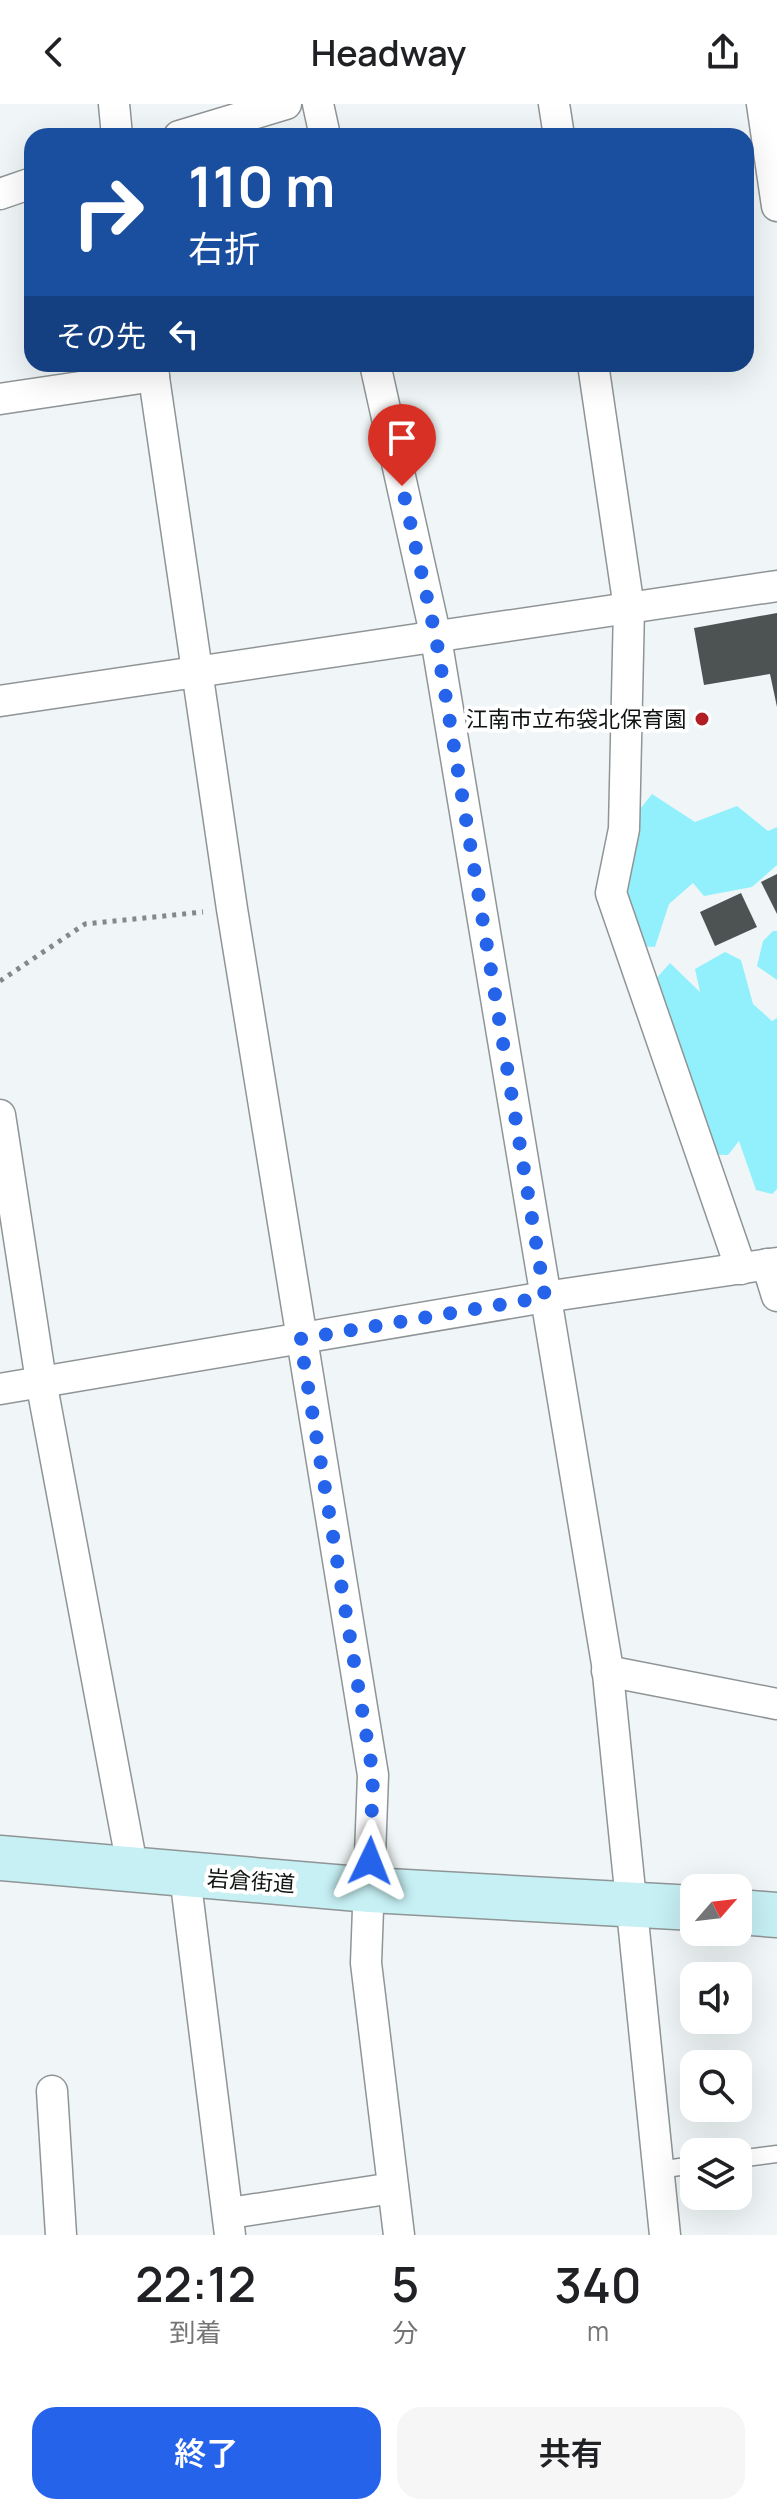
<!DOCTYPE html>
<html lang="ja">
<meta charset="utf-8">
<style>
body{margin:0;font-family:Manrope,"Noto Sans JP",sans-serif;background:#f6f6f6;color:#202124;height:100vh;display:flex;flex-direction:column;font-size:30px;white-space:nowrap}
*{box-sizing:border-box;margin:0}
p{font-size:26px;color:#757577}
.icon{flex:none;width:44px;height:44px;fill:none;stroke:currentColor;stroke-width:2;stroke-linecap:round;stroke-linejoin:round}
.map{position:relative;height:2131px;overflow:hidden}
.panel{display:flex;flex-direction:column;background:#fff;flex:1}
.panel>*{flex:none}
.banner{position:absolute;left:24px;top:24px;width:730px;height:244px;border-radius:24px;box-shadow:0 8px 32px #0002;background:#1a4fa0;color:#fff;overflow:hidden}
.needle{width:52px;rotate:62deg}
.tools{position:absolute;left:680px;top:1770px;display:grid;gap:16px}
.tools a{display:grid;place-items:center;width:72px;height:72px;border-radius:16px;background:#fff;box-shadow:0 8px 32px #0002;font-size:40px}
.pin{position:absolute;display:grid;place-items:center;width:68px;height:68px;color:#fff;margin:-82px -34px;border-radius:50% 50% 50% 0;rotate:-45deg;box-shadow:0 0 8px #0007}
.pin .icon{rotate:45deg}
.me{position:absolute;width:88px;margin:-44px;rotate:2deg;stroke-linejoin:round;filter:drop-shadow(0 0 6px #0008)}
.turn{display:flex;align-items:center;gap:28px;height:168px;padding:0 32px;font-size:36px}
.turn .icon{width:104px;height:104px;stroke-width:2.5}
.turn b{display:block;font-size:56px;line-height:68px}
.then{display:flex;align-items:center;height:76px;padding:0 32px;background:#0003;gap:16px;font-size:30px}
.eta{display:flex;justify-content:space-evenly;align-items:center;height:136px;text-align:center}
.eta b{font-size:48px;font-weight:600;line-height:56px}
.primary-button{display:flex;gap:16px;margin-top:auto;padding:16px 32px}
.primary-button a{flex:1;height:92px;border-radius:24px;background:#2563eb;color:#fff;font-size:32px;font-weight:600;line-height:92px;text-align:center}
.primary-button a+a{background:#f6f6f6;color:#202124}
header{display:flex;justify-content:space-between;align-items:center;height:104px;padding:0 32px;background:#fff;font-size:36px;font-weight:600}
.map>svg:first-child{display:block}
.green{fill:#91f0fc}
.building{fill:#4d5253}
.lines{fill:none;stroke-linecap:round;stroke-linejoin:round}
.lane-casing{stroke:#8f9596;stroke-width:19}
.street-casing{stroke:#8f9596;stroke-width:33}
.secondary-casing{stroke:#8f9596;stroke-width:47}
.path{stroke:#848889;stroke-width:5;stroke-dasharray:4 6;stroke-linecap:butt}
.lane{stroke:#fff;stroke-width:16}
.street{stroke:#fff;stroke-width:30}
.secondary{stroke:#c6f0f4;stroke-width:44}
.route{stroke:#2563eb;stroke-width:14;stroke-dasharray:0 25.2}
.poi-dot{fill:#b11f24;stroke:#fff;stroke-width:3}
.labels{text-anchor:middle;dominant-baseline:central;stroke-width:8;stroke-linejoin:round;paint-order:stroke}
.poi-label{font-size:22px;fill:#121414;stroke:#fff;text-anchor:end}
.street-label{font-size:22px;fill:#121414;stroke:#fff}
</style>
<header><svg class="icon" aria-label="back" viewBox="0 0 24 24"><path d="M15 5l-7 7 7 7"/></svg>Headway<svg class="icon" aria-label="share" viewBox="0 0 24 24"><path d="M12 15V3M7 8l5-5 5 5M5 13v7h14v-7"/></svg></header>
<div class="map">
<svg width="777" height="2131" viewBox="0 0 777 2131">
<rect width="100%" height="100%" fill="#f0f6f7"/>
<g class="green">
<path d="M652,690L695,718L737,702L768,727L777,723V761L752,783L704,792L693,779L669,800L655,843L635,842L623,793L624,725Z"/>
<path d="M773,827H777V876L757,862L763,837Z"/>
<path d="M725,848L741,856L753,900L772,917L777,914V1085L772,1090L756,1086L739,1037L728,1051L701,1050L652,879L670,859L700,888L695,865Z"/>
</g>
<g class="building">
<path d="M777,509V603L770,570L704,581L694,524Z"/>
<path d="M777,770V810L761,778Z"/>
<path d="M741,789L757,823L715,842L700,808Z"/>
</g>
<g class="lines">
<defs>
<g id="lane">
<path d="M738,2055L777,2050"/>
<path d="M658,2066L694,2061"/>
</g>
<g id="street">
<path d="M114,0L117,32"/>
<path d="M318,0L325,32"/>
<path d="M554,0L559,32"/>
<path d="M762,0L777,102"/>
<path d="M179,32L286,0"/>
<path d="M0,90L32,79"/>
<path d="M152,260L232,805L373,1671L366,1859L399,2131"/>
<path d="M375,260L436,534L607,1560L665,2131"/>
<path d="M593,260L629,504L624,725L611,789L741,1165"/>
<path d="M0,295L154,272"/>
<path d="M0,597L777,482"/>
<path d="M0,1011L41,1277L133,1767"/>
<path d="M767,1160L777,1192"/>
<path d="M0,1285L545,1193L777,1159"/>
<path d="M607,1567L777,1600"/>
<path d="M185,1772L230,2131"/>
<path d="M52,1987L61,2131"/>
<path d="M230,2109L393,2084"/>
</g>
<g id="secondary">
<path d="M0,1754L370,1786L694,1804"/>
<path d="M738,1808L777,1811"/>
</g>
</defs>
<use href="#lane" class="lane-casing"/>
<use href="#street" class="street-casing"/>
<use href="#secondary" class="secondary-casing"/>
<path class="path" d="M0,877L85,820L203,808"/>
<use href="#lane" class="lane"/>
<use href="#street" class="street"/>
<use href="#secondary" class="secondary"/>
</g>
<g class="lines">
<path class="route" d="M370,1757L373,1671L300,1235L545,1193L436,534L402,382"/>
</g>
<circle class="poi-dot" cx="702" cy="615" r="8"/>
<g class="labels">
<g class="poi-label">
<text x="686" y="615">江南市立布袋北保育園</text>
</g>
<g class="street-label">
<text transform="translate(251 1777) rotate(4)">岩倉街道</text>
</g>
</g>
</svg>
<div class="tools">
<a><svg class="needle" viewBox="-14 -14 28 28"><path d="M0-13l5 13h-10z" fill="#e53935"/><path d="M0 13l5-13h-10z" fill="#757577"/></svg></a>
<a><svg class="icon" aria-label="sound" viewBox="0 0 24 24"><path d="M4 9h4l5-4v14l-5-4H4zM17 9q2 3 0 6"/></svg></a>
<a><svg class="icon" aria-label="search" viewBox="0 0 24 24"><circle cx="10" cy="10" r="6"/><path d="M15 15l6 6"/></svg></a>
<a><svg class="icon" aria-label="layers" viewBox="0 0 24 24"><path d="M12 4l9 5-9 5-9-5zM3 14l9 5 9-5"/></svg></a>
</div>
<div class="pin" style="left:402px;top:382px;background:#d93025"><svg class="icon" aria-label="arrive" viewBox="0 0 24 24"><path d="M6 21V4h12l-3 4 3 4H6"/></svg></div>
<svg class="me" style="left:370px;top:1757px" viewBox="-20 -20 40 40"><path d="M0-17L14 15 0 8-14 15z" fill="#2563eb" stroke="#fff" stroke-width="4"/></svg>
<div class="banner">
<div class="turn"><svg class="icon" aria-label="right" viewBox="0 0 24 24"><path d="M7 20v-9h11M14 6l5 5-5 5"/></svg><div><b>110 m</b>右折</div></div>
<div class="then">その先<svg class="icon" aria-label="left" viewBox="0 0 24 24"><path d="M17 20v-9H6M10 6l-5 5 5 5"/></svg></div>
</div>
</div>
<section class="panel">
<div class="eta">
<div><b>22:12</b><p>到着</p></div>
<div><b>5</b><p>分</p></div>
<div><b>340</b><p>m</p></div>
</div>
<div class="primary-button"><a>終了</a><a>共有</a></div>
</section>
